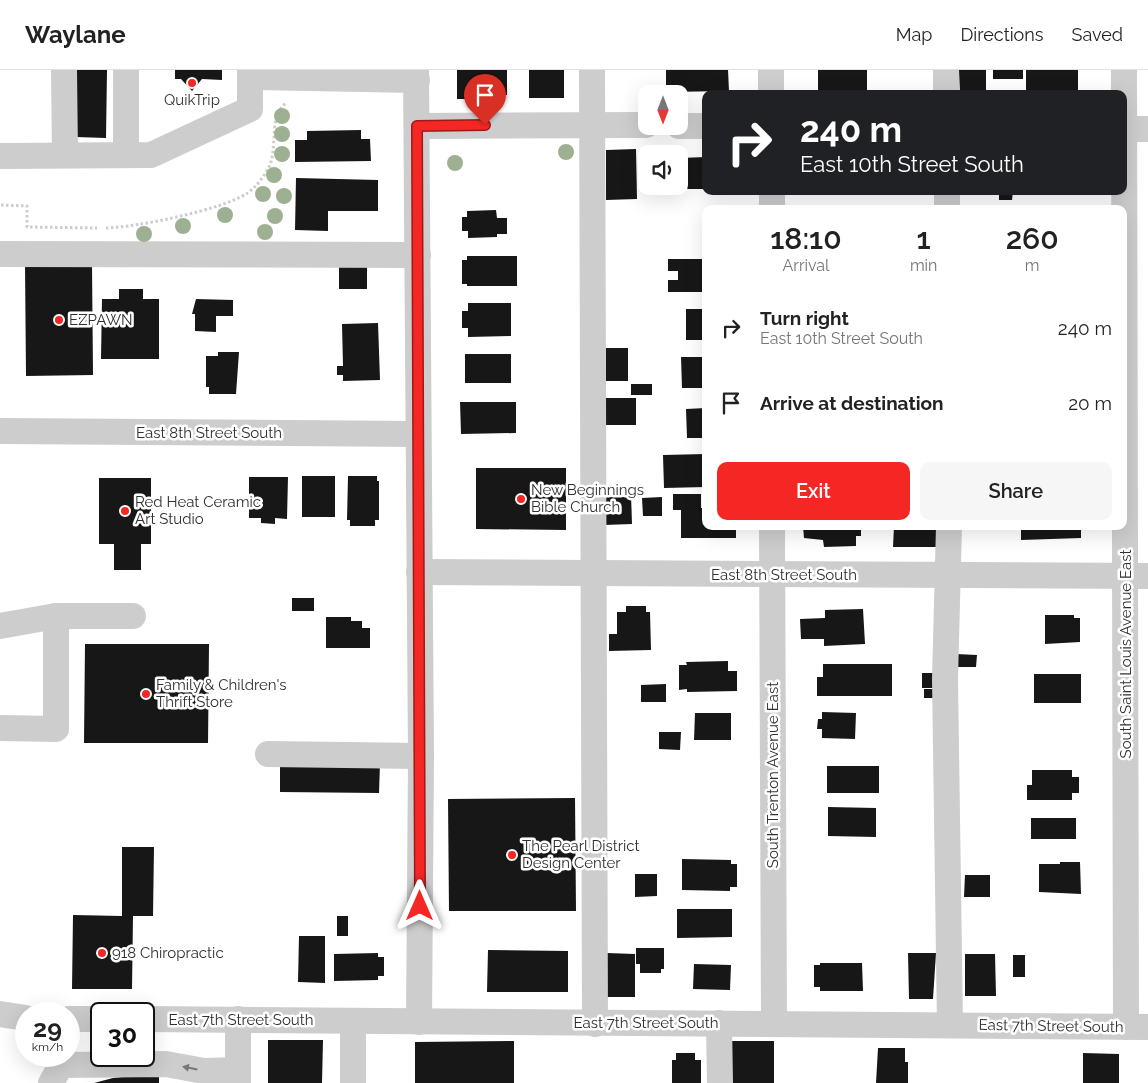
<!DOCTYPE html>
<style>
body{margin:0;font-family:Raleway,sans-serif;background:#f6f6f6;color:#222;height:100vh;display:flex;flex-direction:column;font-size:19px;white-space:nowrap}
*{box-sizing:border-box;margin:0}
p{font-size:16px;color:#767676}
.icon{flex:none;width:28px;height:28px;fill:none;stroke:currentColor;stroke-width:2;stroke-linecap:round;stroke-linejoin:round}
.map{position:relative;flex:1;overflow:hidden}
.panel{position:absolute;left:702px;top:135px;width:425px;height:325px;display:flex;flex-direction:column;background:#fff;border-radius:10px;box-shadow:0 5px 20px #0002}
.panel>*{flex:none}
.banner{position:absolute;left:702px;top:20px;width:425px;height:105px;border-radius:10px;box-shadow:0 5px 20px #0002;background:#202124;color:#fff;overflow:hidden}
.needle{width:32px;rotate:180deg}
.controls{position:absolute;left:638px;top:15px;display:grid;gap:10px}
.controls a{display:grid;place-items:center;width:50px;height:50px;border-radius:10px;background:#fff;box-shadow:0 5px 20px #0002;font-size:25px}
.speed{position:absolute;left:15px;top:932px;display:flex;gap:10px;font-size:25px;font-weight:700;text-align:center}
.speed>*{display:grid;place-content:center;width:65px;height:65px;border-radius:50%;background:#fff;box-shadow:0 5px 20px #0002;line-height:1}
.speed small{font-size:12px;font-weight:400}
.speed .limit{border:2px solid #111;border-radius:8px;background:#fff;color:#111}
.pin{position:absolute;display:grid;place-items:center;width:42px;height:42px;color:#fff;margin:-51px -21px;border-radius:50% 50% 50% 0;rotate:-45deg;box-shadow:0 0 5px #0007}
.pin .icon{rotate:45deg}
.me{position:absolute;width:55px;margin:-28px;rotate:0deg;stroke-linejoin:round;filter:drop-shadow(0 0 4px #0008)}
.turn{display:flex;align-items:center;gap:18px;height:105px;padding:0 15px;font-size:22px}
.turn .icon{width:65px;height:65px;stroke-width:2.5}
.turn b{display:block;font-size:35px;line-height:42px}
.eta{display:flex;justify-content:space-evenly;align-items:center;height:85px;text-align:center}
.eta b{font-size:30px;font-weight:600;line-height:35px}
.action{display:flex;gap:10px;margin-top:auto;padding:10px 15px}
.action a{flex:1;height:58px;border-radius:10px;background:#f42725;color:#fff;font-size:20px;font-weight:600;line-height:58px;text-align:center}
.action a+a{background:#f6f6f6;color:#222}
ul{padding:0;list-style:none}
li{display:flex;align-items:center;gap:15px;height:75px;padding:0 15px}
li div{flex:1}
li b{display:block;font-size:19px}
li em{font-style:normal}
header{display:flex;align-items:center;gap:30px;box-sizing:border-box;height:70px;padding:0 25px;background:#fff;border-bottom:1px solid #e0e0e0}
header strong{font-size:24px}
nav{display:flex;gap:28px;margin-inline-start:auto;font-size:18px}
.map>svg:first-child{display:block}
.building{fill:#171717}
.lines{fill:none;stroke-linecap:round;stroke-linejoin:round}
.path{stroke:#cdcdcd;stroke-width:3;stroke-dasharray:2.5 2.5;stroke-linecap:butt}
.minor{stroke:#cdcdcd;stroke-width:26}
.tree{fill:#9eb092}
.oneway{fill:#777}
.route-casing{stroke:#9f1918;stroke-width:12}
.route{stroke:#f42725;stroke-width:9}
.poi-dot{fill:#f42725;stroke:#fff;stroke-width:2}
.labels{text-anchor:middle;dominant-baseline:central;stroke-width:5;stroke-linejoin:round;paint-order:stroke}
.poi-label{font-size:15px;fill:#303030;stroke:#fff;text-anchor:start}
.street-label{font-size:15px;fill:#303030;stroke:#fff}
</style>
<header>
<strong>Waylane</strong>
<nav><a>Map</a><a>Directions</a><a>Saved</a></nav>
</header>
<div class="map">
<svg width="1148" height="1013" viewBox="0 0 1148 1013">
<rect width="100%" height="100%" fill="#fff"/>
<g class="building">
<path d="M76,0H107L106,68L76,67Z"/>
<path d="M175,0H222V10L202,9L192,21L181,9H175Z"/>
<path d="M457,0H507V25H479V29H457Z"/>
<rect x="529" y="0" width="35" height="28"/>
<path d="M666,0H728L729,21L666,22Z"/>
<path d="M818,0H867V23H826V21H818Z"/>
<path d="M959,0H986V24H960Z"/>
<rect x="993" y="0" width="30" height="9"/>
<rect x="1026" y="0" width="52" height="24"/>
<path d="M361,60V69H370L371,91L295,92V70H307V61Z"/>
<path d="M636,79L637,129L606,130V80Z"/>
<path d="M706,87V119H668V116H679L680,88Z"/>
<path d="M296,108L378,110V141H328V161L295,160Z"/>
<path d="M999,121H1013L1012,130H999Z"/>
<rect x="1023" y="121" width="50" height="2"/>
<path d="M496,140L497,148H507V164H497V167L468,168V161H462V147H467V141Z"/>
<path d="M467,186H517V216H467V214H462V190H467Z"/>
<path d="M668,189H706V222H668V210H678V201H668Z"/>
<path d="M25,194H92L93,305L26,306Z"/>
<rect x="339" y="195" width="28" height="24"/>
<path d="M119,219H143V229H159V289H101L102,229H119Z"/>
<path d="M196,229L233,230V246H216V262L195,261V244H192Z"/>
<path d="M468,233H511V266L468,267V258H462V241H468Z"/>
<rect x="686" y="239" width="20" height="31"/>
<path d="M378,253L380,310L343,311V305H337V296H343L342,254Z"/>
<rect x="606" y="278" width="22" height="33"/>
<path d="M218,282H239L236,324H209V317H206V286H218Z"/>
<rect x="465" y="284" width="46" height="29"/>
<path d="M681,287H706V318H682Z"/>
<rect x="631" y="314" width="21" height="11"/>
<rect x="606" y="328" width="30" height="27"/>
<path d="M460,332H516V363L461,364Z"/>
<path d="M706,338V368H687L686,339Z"/>
<path d="M706,384V417L664,418L663,385Z"/>
<path d="M476,398H566V460L476,459Z"/>
<rect x="302" y="406" width="33" height="41"/>
<path d="M348,406H377V411H379V450H375V456H350V450H347Z"/>
<path d="M249,407H288L287,449L275,448V454L261,453V448H249Z"/>
<path d="M99,408H151V474H141V500H114V474H99Z"/>
<path d="M604,424H631L632,454L604,455Z"/>
<path d="M673,424H701V438H706V456H736V468H681V440H673Z"/>
<path d="M662,427V446H643L642,428Z"/>
<path d="M803,456H861V466H856V476L824,477L823,470L804,468Z"/>
<path d="M894,456H941V477H893Z"/>
<path d="M1021,456H1081V468L1021,470Z"/>
<rect x="292" y="528" width="22" height="13"/>
<path d="M626,536H646V542H650L651,580L609,581V564H617V542H626Z"/>
<path d="M863,539L865,574L824,576V569H801L800,549L825,548V540Z"/>
<path d="M1045,545H1074V548H1080V572L1045,574Z"/>
<path d="M326,547H351V551H362V558H370V578H326Z"/>
<path d="M85,574H209L208,673H84Z"/>
<path d="M956,584L977,585L976,597H955Z"/>
<path d="M728,591V601H737V621L687,622V619L679,620V595H687L686,592Z"/>
<path d="M823,594H892V626H817V607H823Z"/>
<rect x="922" y="603" width="11" height="15"/>
<rect x="1034" y="604" width="47" height="29"/>
<path d="M666,614V632H641V615Z"/>
<rect x="924" y="619" width="9" height="9"/>
<path d="M822,642L856,643L855,669L822,668V659H817L818,649H822Z"/>
<path d="M695,643H731V670H694Z"/>
<path d="M659,662H681L680,680L659,679Z"/>
<path d="M280,692L380,693L379,723L280,722Z"/>
<rect x="827" y="696" width="52" height="27"/>
<path d="M1032,700H1072V707H1079V723H1072V730H1027V715H1032Z"/>
<path d="M575,728L576,841H449L448,729Z"/>
<path d="M828,737L876,738V767L828,766Z"/>
<rect x="1031" y="748" width="45" height="21"/>
<path d="M122,777H154L153,846H133L132,919H72L73,845L122,846Z"/>
<path d="M682,789L731,790V794H737V817H730V821L682,820Z"/>
<path d="M1060,792H1080L1081,824L1039,822V794H1060Z"/>
<path d="M635,804H657V826L635,827Z"/>
<path d="M965,805H990V827H964Z"/>
<path d="M677,839H732V867L677,868Z"/>
<rect x="337" y="846" width="11" height="20"/>
<path d="M299,866H325V913L298,912Z"/>
<path d="M636,878H664V899H661V903H640V894H636Z"/>
<path d="M488,880L568,881V922H487Z"/>
<path d="M378,883V887H384V906H378V910L334,911V884Z"/>
<path d="M607,883L635,884V927H606Z"/>
<path d="M908,883H936L933,929H909Z"/>
<path d="M965,884H995L996,926H965Z"/>
<rect x="1013" y="885" width="12" height="22"/>
<path d="M820,893H862L863,921H820V917H814V895H820Z"/>
<path d="M694,894L731,895L730,920L693,919Z"/>
<path d="M268,970H323L322,1013H268Z"/>
<path d="M514,971V1013H415V972Z"/>
<rect x="730" y="971" width="44" height="42"/>
<path d="M878,978H905V992H908V1013H876Z"/>
<path d="M676,983H695V990H701V1013H672V990H676Z"/>
<path d="M1083,983L1119,984V1013H1083Z"/>
<path d="M140,1005H159V1013H94L113,1008Z"/>
</g>
<g class="lines">
<g class="path">
<path d="M1,135L27,136V157L97,158"/>
<path d="M106,158C138,157 220,140 246,124C255,119 268,102 271,92C277,71 269,46 287,32"/>
</g>
<g class="minor">
<path d="M64,0L65,85"/>
<path d="M126,0V85"/>
<path d="M416,0L421,686L419,952"/>
<path d="M592,0L595,954"/>
<path d="M771,0V24"/>
<path d="M1124,0L1126,957"/>
<path d="M250,7L417,10"/>
<path d="M946,24V0"/>
<path d="M417,56L646,55"/>
<path d="M679,56H706"/>
<path d="M1124,59H1148"/>
<path d="M0,86L151,85L250,39V0"/>
<path d="M772,121V139"/>
<path d="M947,121V139"/>
<path d="M0,184L418,185"/>
<path d="M0,361L418,364"/>
<path d="M772,456L774,953"/>
<path d="M949,456L945,609L950,955"/>
<path d="M419,502L1148,506"/>
<path d="M0,556L56,546H133"/>
<path d="M0,658L56,659V546"/>
<path d="M268,684L421,686"/>
<path d="M0,944L26,948"/>
<path d="M69,949H101"/>
<path d="M144,949L1148,957"/>
<path d="M238,949V1013"/>
<path d="M353,951V1013"/>
<path d="M719,953L720,1013"/>
<path d="M51,1013L61,995L166,994L204,1001L238,1000"/>
</g>
</g>
<g class="tree">
<circle cx="282" cy="46" r="8"/>
<circle cx="282" cy="64" r="8"/>
<circle cx="566" cy="82" r="8"/>
<circle cx="282" cy="84" r="8"/>
<circle cx="455" cy="93" r="8"/>
<circle cx="274" cy="105" r="8"/>
<circle cx="263" cy="124" r="8"/>
<circle cx="284" cy="126" r="8"/>
<circle cx="225" cy="145" r="8"/>
<circle cx="275" cy="146" r="8"/>
<circle cx="183" cy="156" r="8"/>
<circle cx="265" cy="162" r="8"/>
<circle cx="144" cy="164" r="8"/>
</g>
<defs><path id="oneway-solid" d="M-6-.8H1V-3.2L6.5 0L1 3.2V.8H-6Z" transform="scale(1.25)"/></defs>
<use class="oneway" href="#oneway-solid" transform="translate(190 998) rotate(-169)"/>
<g class="lines">
<defs>
<path id="route" d="M420,836L417,56L485,55"/>
</defs>
<use href="#route" class="route-casing"/>
<use href="#route" class="route"/>
</g>
<g class="poi-dot">
<circle cx="192" cy="13" r="5"/>
<circle cx="59" cy="250" r="5"/>
<circle cx="521" cy="429" r="5"/>
<circle cx="125" cy="441" r="5"/>
<circle cx="146" cy="624" r="5"/>
<circle cx="512" cy="785" r="5"/>
<circle cx="102" cy="883" r="5"/>
</g>
<g class="labels">
<g class="poi-label">
<text x="192" y="30" text-anchor="middle">QuikTrip</text>
<text x="69" y="250">EZPAWN</text>
<text x="531" y="420">New Beginnings<tspan x="531" dy="17">Bible Church</tspan></text>
<text x="135" y="432">Red Heat Ceramic<tspan x="135" dy="17">Art Studio</tspan></text>
<text x="156" y="615">Family &amp; Children's<tspan x="156" dy="17">Thrift Store</tspan></text>
<text x="522" y="776">The Pearl District<tspan x="522" dy="17">Design Center</tspan></text>
<text x="112" y="883">918 Chiropractic</text>
</g>
<g class="street-label">
<text x="209" y="363">East 8th Street South</text>
<text x="784" y="505">East 8th Street South</text>
<text transform="translate(1126 584) rotate(-90)">South Saint Louis Avenue East</text>
<text transform="translate(773 705) rotate(-90)">South Trenton Avenue East</text>
<text x="241" y="950">East 7th Street South</text>
<text x="646" y="953">East 7th Street South</text>
<text transform="translate(1051 956) rotate(1)">East 7th Street South</text>
</g>
</g>
</svg>
<div class="controls">
<a><svg class="needle" viewBox="-14 -14 28 28"><path d="M0-13l5 13h-10z" fill="#e53935"/><path d="M0 13l5-13h-10z" fill="#767676"/></svg></a>
<a><svg class="icon" aria-label="sound" viewBox="0 0 24 24"><path d="M4 9h4l5-4v14l-5-4H4zM17 9q2 3 0 6"/></svg></a>
</div>
<div class="speed"><div>29<small>km/h</small></div><div class="limit">30</div></div>
<div class="pin" style="left:485px;top:55px;background:#d93025"><svg class="icon" aria-label="arrive" viewBox="0 0 24 24"><path d="M6 21V4h12l-3 4 3 4H6"/></svg></div>
<svg class="me" style="left:420px;top:836px" viewBox="-20 -20 40 40"><path d="M0-17L14 15 0 8-14 15z" fill="#f42725" stroke="#fff" stroke-width="4"/></svg>
<div class="banner">
<div class="turn"><svg class="icon" aria-label="right" viewBox="0 0 24 24"><path d="M7 20v-9h11M14 6l5 5-5 5"/></svg><div><b>240 m</b>East 10th Street South</div></div>
</div>
<section class="panel">
<div class="eta">
<div><b>18:10</b><p>Arrival</p></div>
<div><b>1</b><p>min</p></div>
<div><b>260</b><p>m</p></div>
</div>
<ul>
<li><svg class="icon" aria-label="right" viewBox="0 0 24 24"><path d="M7 20v-9h11M14 6l5 5-5 5"/></svg><div><b>Turn right</b><p>East 10th Street South</p></div><em>240 m</em></li>
<li><svg class="icon" aria-label="arrive" viewBox="0 0 24 24"><path d="M6 21V4h12l-3 4 3 4H6"/></svg><div><b>Arrive at destination</b></div><em>20 m</em></li>
</ul>
<div class="action"><a>Exit</a><a>Share</a></div>
</section>
</div>
